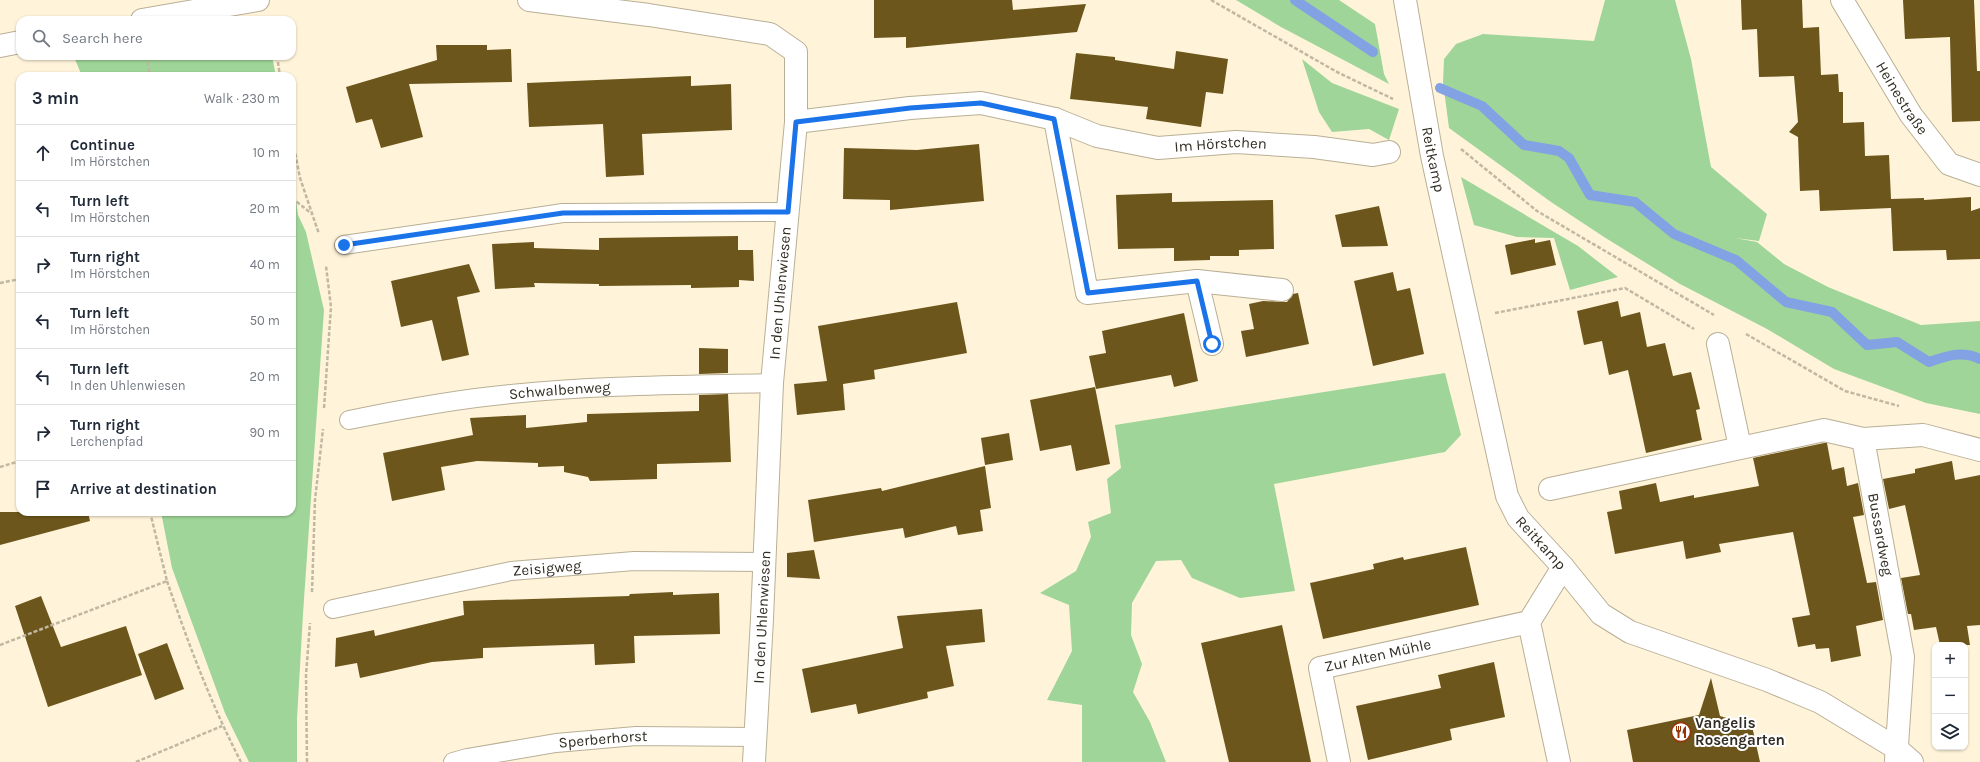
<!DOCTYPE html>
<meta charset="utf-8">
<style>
body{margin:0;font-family:Karla,sans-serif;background:#f6f6f7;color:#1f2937}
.controls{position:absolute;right:12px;bottom:12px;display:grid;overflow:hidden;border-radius:8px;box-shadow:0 1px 3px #0004}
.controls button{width:36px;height:36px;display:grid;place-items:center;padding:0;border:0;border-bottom:1px solid #e0e1e3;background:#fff;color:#1f2937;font:20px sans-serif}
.stop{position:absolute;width:12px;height:12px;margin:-9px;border:3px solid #1a73e8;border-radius:50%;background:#fff}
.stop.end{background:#1a73e8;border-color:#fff;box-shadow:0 1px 4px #0008}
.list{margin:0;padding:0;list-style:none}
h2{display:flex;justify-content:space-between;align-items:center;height:52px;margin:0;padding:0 16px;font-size:17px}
h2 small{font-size:13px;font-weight:400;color:#747a83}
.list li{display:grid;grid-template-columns:26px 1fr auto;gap:12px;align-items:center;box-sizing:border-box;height:56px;padding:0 16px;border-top:1px solid #e0e1e3}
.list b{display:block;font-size:15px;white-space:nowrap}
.list p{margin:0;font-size:13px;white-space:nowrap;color:#747a83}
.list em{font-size:13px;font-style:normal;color:#747a83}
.icon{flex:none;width:22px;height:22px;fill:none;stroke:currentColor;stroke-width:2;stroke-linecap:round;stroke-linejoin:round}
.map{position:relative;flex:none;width:1980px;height:762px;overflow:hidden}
.search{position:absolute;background:#fff;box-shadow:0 1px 3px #0004;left:16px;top:16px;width:280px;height:44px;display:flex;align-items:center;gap:10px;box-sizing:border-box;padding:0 14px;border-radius:12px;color:#747a83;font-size:15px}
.panel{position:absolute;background:#fff;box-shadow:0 1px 3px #0004;left:16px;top:72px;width:280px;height:444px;border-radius:12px}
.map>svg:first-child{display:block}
.green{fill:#9fd598}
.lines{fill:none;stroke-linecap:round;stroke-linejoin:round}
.stream{stroke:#83a2e3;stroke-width:10}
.building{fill:#6c561b}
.lane-casing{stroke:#b9af96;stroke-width:20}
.street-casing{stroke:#b9af96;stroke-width:24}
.path{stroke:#c0b8a2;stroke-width:2.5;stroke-dasharray:4 2;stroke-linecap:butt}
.lane{stroke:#fff;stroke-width:18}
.street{stroke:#fff;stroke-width:22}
.route{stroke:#1a73e8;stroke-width:5}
.labels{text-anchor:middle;stroke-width:4;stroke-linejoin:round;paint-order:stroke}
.street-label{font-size:15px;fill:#312d23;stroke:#fff}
.poi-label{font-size:15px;font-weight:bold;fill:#312d23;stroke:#fff;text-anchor:start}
</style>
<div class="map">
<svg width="1980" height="762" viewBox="0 0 1980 762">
<rect width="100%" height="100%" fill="#fff4da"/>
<path class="green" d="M 1236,0 L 1339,0 L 1375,24 L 1384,74 L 1389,84 L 1281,27 Z
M 1605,0 L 1675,0 L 1691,59 L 1711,167 L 1767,214 L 1759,241 L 1735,238 L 1757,242 L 1784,264 L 1828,287 L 1921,325 L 1980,321 L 1980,414 L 1926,403 L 1834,369 L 1767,329 L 1680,284 L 1604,237 L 1551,202 L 1449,128 L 1443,82 L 1444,59 L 1456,44 L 1483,34 L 1594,41 Z
M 79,56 L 272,56 L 276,76 L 82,76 L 74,57 Z
M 1302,59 L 1332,83 L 1399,109 L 1389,140 L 1369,129 L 1332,132 L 1319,112 Z
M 292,169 L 298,215 L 306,232 L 324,310 L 303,614 L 297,719 L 297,762 L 249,762 L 225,713 L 172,568 L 161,512 L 292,512 Z
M 1461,177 L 1578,246 L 1618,277 L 1570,290 L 1554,238 L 1517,237 L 1474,225 Z
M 1445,373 L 1461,435 L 1445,452 L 1274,484 L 1295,591 L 1240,598 L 1192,578 L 1181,560 L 1156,561 L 1132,603 L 1131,635 L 1142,664 L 1133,692 L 1150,722 L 1166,762 L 1082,762 L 1082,705 L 1047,700 L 1072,651 L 1069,605 L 1040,593 L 1076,571 L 1091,537 L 1088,522 L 1111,513 L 1107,479 L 1121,468 L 1115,425 Z"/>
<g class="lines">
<path class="stream" d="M 1295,0 L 1373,52
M 1440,88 L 1482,106 L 1524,145 L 1559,151 L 1569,158 L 1590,195 L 1635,202 L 1674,234 L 1736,260 L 1786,302 L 1832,312 L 1867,345 L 1897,342 L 1929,362 C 1946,356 1963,350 1980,359"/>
</g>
<path class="building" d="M 874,0 L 1012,0 L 1013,10 L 1086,4 L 1077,32 L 906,48 L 906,37 L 874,38 Z
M 1741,0 L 1802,0 L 1803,28 L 1819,27 L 1821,75 L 1838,74 L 1839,92 L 1843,92 L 1843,123 L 1864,122 L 1865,156 L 1889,155 L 1891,199 L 1924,198 L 1924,200 L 1971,197 L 1971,211 L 1980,208 L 1980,259 L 1947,260 L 1946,250 L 1893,251 L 1891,208 L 1820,211 L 1819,190 L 1800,191 L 1798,137 L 1789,132 L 1798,122 L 1794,76 L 1759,77 L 1757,29 L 1742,30 Z
M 1903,0 L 1974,0 L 1977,71 L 1980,71 L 1980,121 L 1952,122 L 1950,37 L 1905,39 Z
M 436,45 L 487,45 L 487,50 L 511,49 L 512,82 L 409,84 L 423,137 L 381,148 L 372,119 L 356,123 L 346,87 L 437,60 Z
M 1176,51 L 1228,59 L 1223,94 L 1206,92 L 1201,127 L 1146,119 L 1148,107 L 1070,99 L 1076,53 L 1115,57 L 1115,60 L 1174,69 Z
M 691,76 L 691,86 L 731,84 L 732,130 L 642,134 L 644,175 L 606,177 L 603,124 L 529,127 L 527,83 Z
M 979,144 L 984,201 L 890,210 L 890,200 L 843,199 L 844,148 L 917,150 Z
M 1172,193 L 1172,202 L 1273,200 L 1274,249 L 1239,250 L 1239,256 L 1210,256 L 1210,260 L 1174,261 L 1174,248 L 1118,249 L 1116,195 Z
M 1379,206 L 1388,246 L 1342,247 L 1335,215 Z
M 738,236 L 738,250 L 753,250 L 754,281 L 739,280 L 739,287 L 691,288 L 691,285 L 599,286 L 599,284 L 534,283 L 535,287 L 495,289 L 492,244 L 534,242 L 534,248 L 599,250 L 599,238 Z
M 1535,239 L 1535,243 L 1550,240 L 1556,265 L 1511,275 L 1505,245 Z
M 469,264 L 480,292 L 457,297 L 469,355 L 442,361 L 432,320 L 401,327 L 391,281 Z
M 1393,272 L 1397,291 L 1410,288 L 1424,354 L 1373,366 L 1354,281 Z
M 1298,293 L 1309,344 L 1246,357 L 1241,331 L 1254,329 L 1249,304 L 1263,301 L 1287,302 L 1293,294 Z
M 1618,301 L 1621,317 L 1640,312 L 1647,347 L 1665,343 L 1673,376 L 1691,372 L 1700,409 L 1696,410 L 1702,440 L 1646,453 L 1628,370 L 1609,375 L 1602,341 L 1584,345 L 1577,311 Z
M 957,302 L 967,353 L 874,370 L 875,379 L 843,384 L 845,410 L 797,415 L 794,384 L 827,381 L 818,326 Z
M 1184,313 L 1198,381 L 1174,387 L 1171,375 L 1096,389 L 1089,356 L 1106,353 L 1102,331 Z
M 699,348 L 728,349 L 728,373 L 699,374 Z
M 1095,387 L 1110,464 L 1076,471 L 1071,445 L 1040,451 L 1030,400 Z
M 728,394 L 731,462 L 657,464 L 657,479 L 590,481 L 588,477 L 564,472 L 564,466 L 538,467 L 538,463 L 477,461 L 441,467 L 445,490 L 392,501 L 383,453 L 473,435 L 470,418 L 526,415 L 526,428 L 587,422 L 587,414 L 699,411 L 699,395 Z
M 1009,433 L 1013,460 L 985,465 L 981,438 Z
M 1824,443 L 1827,443 L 1832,470 L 1844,467 L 1847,486 L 1858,483 L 1864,515 L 1853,517 L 1867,583 L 1876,582 L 1883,620 L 1856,626 L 1861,656 L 1831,662 L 1829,648 L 1816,649 L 1815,644 L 1798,647 L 1792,618 L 1810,615 L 1793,532 L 1719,544 L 1721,552 L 1686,559 L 1683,541 L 1615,554 L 1607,512 L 1622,509 L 1619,491 L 1656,483 L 1660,502 L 1694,495 L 1694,498 L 1759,486 L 1753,458 Z
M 1952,461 L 1955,480 L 1980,475 L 1980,625 L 1967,626 L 1970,645 L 1940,645 L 1936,627 L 1914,630 L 1911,614 L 1908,614 L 1901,578 L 1920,575 L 1905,505 L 1889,509 L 1883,479 L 1915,473 L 1915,469 Z
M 985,466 L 991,508 L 980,510 L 983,531 L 958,535 L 956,526 L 905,538 L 903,528 L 814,542 L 808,500 L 881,488 L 882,491 Z
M 0,512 L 88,512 L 90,521 L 0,545 Z
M 1466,547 L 1479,605 L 1323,639 L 1310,583 L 1374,569 L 1373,564 L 1403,557 L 1404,560 Z
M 814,550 L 820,579 L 787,577 L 787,553 Z
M 673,592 L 673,595 L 719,593 L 720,634 L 634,636 L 635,663 L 595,665 L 594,644 L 483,648 L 483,658 L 432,662 L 360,678 L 357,663 L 335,667 L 336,638 L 374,630 L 375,636 L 464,615 L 463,601 L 629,596 L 630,594 Z
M 41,596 L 61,647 L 126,626 L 142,675 L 48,707 L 15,606 Z
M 982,609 L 985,642 L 946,646 L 954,686 L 927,692 L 928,698 L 858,714 L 856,704 L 811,713 L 802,669 L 903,648 L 897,616 Z
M 1282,625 L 1311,762 L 1229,762 L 1201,643 Z
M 167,643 L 184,689 L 155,700 L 138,654 Z
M 1494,662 L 1505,717 L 1450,729 L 1452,740 L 1368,760 L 1356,706 L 1441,688 L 1438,675 Z
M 1711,678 L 1720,716 L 1752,726 L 1760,762 L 1633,762 L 1627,730 L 1699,715 Z"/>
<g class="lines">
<defs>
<g id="lane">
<path d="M 344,245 L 563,213 L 788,212"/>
<path id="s1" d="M 349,420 C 403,409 456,399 511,394 C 597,385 685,385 772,383"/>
<path id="s2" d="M 333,609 L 511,571 L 634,561 L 764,562"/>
<path id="s3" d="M 453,762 L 467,758 L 556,743 L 636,736 L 755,737"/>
</g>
<g id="street">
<path d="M 529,0 L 649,15 L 770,34 L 796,52 L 796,122 L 772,383 L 762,619 L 754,762"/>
<path id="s4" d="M 1405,0 L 1432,156 L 1507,496 L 1518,518 L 1563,567 L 1601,614 L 1630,632 L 1767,680 L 1820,702 L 1896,748 L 1912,762"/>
<path id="s5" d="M 1842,0 L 1911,115 L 1949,164 L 1980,175"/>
<path d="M 142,20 L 258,0"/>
<path d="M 0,46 L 20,42"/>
<path d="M 1055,119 L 1087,293 L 1197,281 L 1282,290"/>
<path id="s6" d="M 796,122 L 910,108 L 981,103 L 1055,119 L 1097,136 L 1158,148 L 1236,142 L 1314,147 L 1373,155 L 1389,152"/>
<path d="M 1197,281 L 1212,344"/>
<path d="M 1718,344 L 1740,447"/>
<path id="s7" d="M 1863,439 L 1903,657 L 1896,760"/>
<path d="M 1550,489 L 1824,430 L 1863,439 L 1923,435 L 1980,450"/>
<path id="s8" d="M 1339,762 L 1320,668 L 1529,622"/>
<path d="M 1559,762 L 1529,622 L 1563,567"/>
</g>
</defs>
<use href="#lane" class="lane-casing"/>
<use href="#street" class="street-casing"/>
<path class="path" d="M 1211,0 L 1337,72 L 1393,99
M 147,56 L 150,76
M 277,56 L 280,76
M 292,136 L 300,178 L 319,234
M 1461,149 L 1537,211 L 1714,315
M 292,198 L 312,214
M 0,283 L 20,279
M 1495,313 L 1625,288 L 1694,329
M 1746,334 L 1845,391 L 1899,406
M 324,408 L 331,307 L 326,266
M 0,467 L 20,461
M 167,581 C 188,643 211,704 241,762
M 312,592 L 315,500 L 323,429
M 0,645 L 167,581 L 150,512
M 136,762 L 222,726
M 307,762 L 306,675 L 310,623"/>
<use href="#lane" class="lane"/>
<use href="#street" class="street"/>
</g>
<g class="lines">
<path class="route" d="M 344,245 L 563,213 L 788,212 L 796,122 L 910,108 L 981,103 L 1054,119 L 1088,293 L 1197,281 L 1212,344"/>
</g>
<defs>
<symbol id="restaurant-ring" viewBox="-11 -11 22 22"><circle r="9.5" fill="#fff" stroke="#983306" stroke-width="1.5"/><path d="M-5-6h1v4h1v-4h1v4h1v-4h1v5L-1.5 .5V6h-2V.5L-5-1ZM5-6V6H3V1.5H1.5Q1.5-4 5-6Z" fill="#983306"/></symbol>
</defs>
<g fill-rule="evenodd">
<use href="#restaurant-ring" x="1670" y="721" width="22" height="22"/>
</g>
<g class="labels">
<g class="street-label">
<text dy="5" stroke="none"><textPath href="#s5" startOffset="115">Heinestraße</textPath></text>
<text dy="5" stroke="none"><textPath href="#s6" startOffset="432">Im Hörstchen</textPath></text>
<text dy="5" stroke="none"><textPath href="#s4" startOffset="162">Reitkamp</textPath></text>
<text transform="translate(780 293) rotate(-85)" y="5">In den Uhlenwiesen</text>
<text dy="5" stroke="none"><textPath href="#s1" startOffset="213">Schwalbenweg</textPath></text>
<text dy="5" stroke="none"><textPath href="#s7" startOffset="97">Bussardweg</textPath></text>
<text dy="5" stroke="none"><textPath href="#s4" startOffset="565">Reitkamp</textPath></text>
<text dy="5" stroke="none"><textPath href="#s2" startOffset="218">Zeisigweg</textPath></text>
<text transform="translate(762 617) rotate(-87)" y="5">In den Uhlenwiesen</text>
<text dy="5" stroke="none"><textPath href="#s8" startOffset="155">Zur Alten Mühle</textPath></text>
<text dy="5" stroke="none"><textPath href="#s3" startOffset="152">Sperberhorst</textPath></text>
</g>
<g class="poi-label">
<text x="1695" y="728">Vangelis<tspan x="1695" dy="17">Rosengarten</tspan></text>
</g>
</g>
</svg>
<div class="controls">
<button>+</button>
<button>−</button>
<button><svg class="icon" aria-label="layers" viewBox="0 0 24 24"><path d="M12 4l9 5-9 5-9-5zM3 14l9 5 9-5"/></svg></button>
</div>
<div class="stop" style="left:1212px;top:344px"></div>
<div class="stop end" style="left:344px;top:245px"></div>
<div class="search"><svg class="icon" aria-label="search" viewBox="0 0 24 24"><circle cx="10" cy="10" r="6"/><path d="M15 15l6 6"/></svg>Search here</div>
<section class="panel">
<h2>3 min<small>Walk · 230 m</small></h2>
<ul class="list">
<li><svg class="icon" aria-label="ahead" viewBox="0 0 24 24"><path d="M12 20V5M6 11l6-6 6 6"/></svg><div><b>Continue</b><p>Im Hörstchen</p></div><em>10 m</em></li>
<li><svg class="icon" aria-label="left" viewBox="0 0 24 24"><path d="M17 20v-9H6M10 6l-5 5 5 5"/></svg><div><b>Turn left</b><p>Im Hörstchen</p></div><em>20 m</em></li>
<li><svg class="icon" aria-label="right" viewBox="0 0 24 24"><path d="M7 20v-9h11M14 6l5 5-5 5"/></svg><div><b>Turn right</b><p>Im Hörstchen</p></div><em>40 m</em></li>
<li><svg class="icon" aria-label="left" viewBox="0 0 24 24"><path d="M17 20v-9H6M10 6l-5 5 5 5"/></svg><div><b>Turn left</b><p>Im Hörstchen</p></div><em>50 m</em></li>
<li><svg class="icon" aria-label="left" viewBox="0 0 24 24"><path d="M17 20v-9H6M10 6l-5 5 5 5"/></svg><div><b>Turn left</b><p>In den Uhlenwiesen</p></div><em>20 m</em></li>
<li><svg class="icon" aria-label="right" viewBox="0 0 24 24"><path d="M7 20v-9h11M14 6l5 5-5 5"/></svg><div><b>Turn right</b><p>Lerchenpfad</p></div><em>90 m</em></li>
<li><svg class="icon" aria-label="arrive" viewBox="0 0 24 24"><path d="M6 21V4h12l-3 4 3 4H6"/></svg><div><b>Arrive at destination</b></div></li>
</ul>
</section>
</div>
